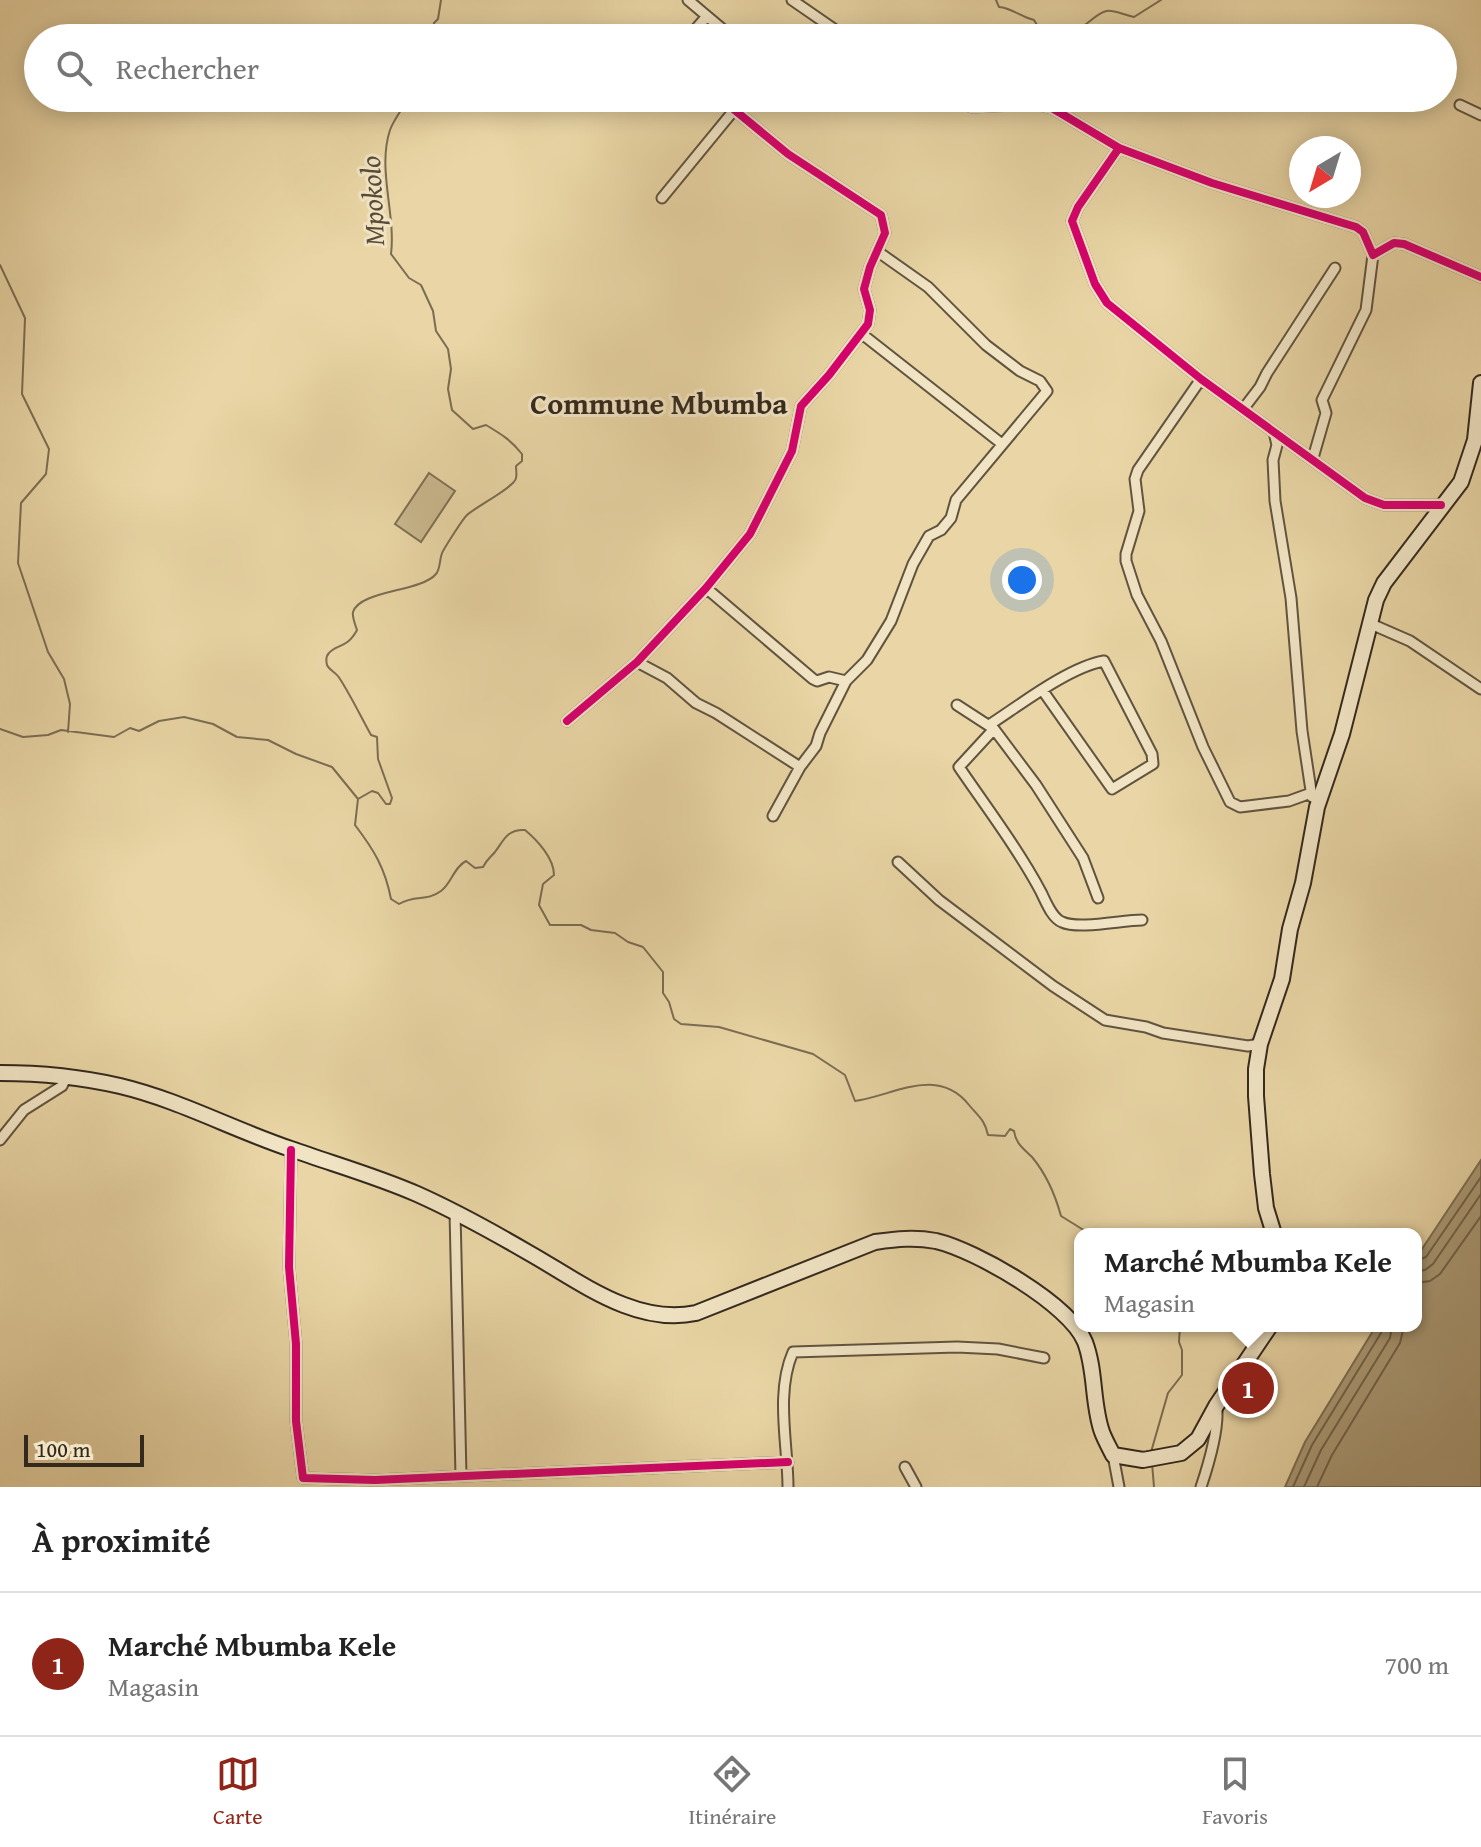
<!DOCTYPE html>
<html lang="fr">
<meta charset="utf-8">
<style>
body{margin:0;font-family:"Gentium Book Plus",serif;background:#f6f6f6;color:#222}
.compass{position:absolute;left:1289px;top:136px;width:72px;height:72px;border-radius:50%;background:#fff;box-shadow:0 4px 20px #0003;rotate:218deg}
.scale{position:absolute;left:24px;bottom:20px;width:120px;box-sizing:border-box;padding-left:8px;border:4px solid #34291d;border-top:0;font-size:22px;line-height:28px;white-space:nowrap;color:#34291d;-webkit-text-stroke:6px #f1e4c4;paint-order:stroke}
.you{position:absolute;left:1022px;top:580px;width:28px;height:28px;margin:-20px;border:6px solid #fff;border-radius:50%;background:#1a73e8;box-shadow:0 0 0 12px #1a73e833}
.badge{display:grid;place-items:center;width:52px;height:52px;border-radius:50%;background:#8f2418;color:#fff;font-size:26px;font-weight:700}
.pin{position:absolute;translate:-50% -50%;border:4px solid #fff;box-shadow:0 2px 8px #0006}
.popup{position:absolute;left:1074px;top:1228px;width:348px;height:104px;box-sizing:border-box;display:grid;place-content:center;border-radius:16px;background:#fff;filter:drop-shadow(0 2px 6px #0005);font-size:26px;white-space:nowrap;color:#767676}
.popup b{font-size:30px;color:#222}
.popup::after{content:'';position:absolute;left:50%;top:100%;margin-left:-16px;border:16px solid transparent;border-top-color:#fff}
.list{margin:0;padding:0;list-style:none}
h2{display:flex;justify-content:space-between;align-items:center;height:104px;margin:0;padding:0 32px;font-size:34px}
h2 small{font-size:26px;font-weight:400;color:#767676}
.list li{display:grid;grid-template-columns:52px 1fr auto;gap:24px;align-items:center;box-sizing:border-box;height:144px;padding:0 32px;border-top:2px solid #e0e0e0}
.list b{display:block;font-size:30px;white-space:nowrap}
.list p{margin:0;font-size:26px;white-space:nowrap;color:#767676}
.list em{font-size:26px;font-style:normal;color:#767676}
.icon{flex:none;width:44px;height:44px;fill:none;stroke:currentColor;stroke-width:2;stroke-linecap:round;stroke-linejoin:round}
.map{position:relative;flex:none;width:1481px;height:1487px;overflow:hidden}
.search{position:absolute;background:#fff;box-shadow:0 4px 20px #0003;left:24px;right:24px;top:24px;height:88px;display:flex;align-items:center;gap:20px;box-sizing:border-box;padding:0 28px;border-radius:44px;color:#767676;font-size:30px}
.sheet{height:248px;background:#fff}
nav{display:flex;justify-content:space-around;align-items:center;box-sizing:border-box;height:112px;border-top:2px solid #e0e0e0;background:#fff;font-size:22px;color:#767676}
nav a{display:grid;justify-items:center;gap:4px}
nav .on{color:#8f2418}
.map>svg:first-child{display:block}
.green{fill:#cab88e;stroke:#7f7056;stroke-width:2}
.water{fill:#ab9b77;stroke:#7b6d53;stroke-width:2}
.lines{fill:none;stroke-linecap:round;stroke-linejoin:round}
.shore{stroke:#70624a;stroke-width:2}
.stream{stroke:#7b6d53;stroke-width:2}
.minor-casing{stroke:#61543f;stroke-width:13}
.secondary-casing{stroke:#34291d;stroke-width:18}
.minor{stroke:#f1e4c4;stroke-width:9}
.secondary{stroke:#f1e4c4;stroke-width:14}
.cycleway-casing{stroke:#f1e4c4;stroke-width:13}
.cycleway{stroke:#d6006c;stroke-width:8}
.labels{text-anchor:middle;stroke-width:6;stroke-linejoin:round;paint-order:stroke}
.water-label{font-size:28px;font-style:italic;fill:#584b38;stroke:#f1e4c4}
.quarter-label{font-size:30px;font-weight:bold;fill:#34291d;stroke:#f1e4c4}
</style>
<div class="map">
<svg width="1481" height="1487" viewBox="0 0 1481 1487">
<rect width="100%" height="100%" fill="#e9d5a5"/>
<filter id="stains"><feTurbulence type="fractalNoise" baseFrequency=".0025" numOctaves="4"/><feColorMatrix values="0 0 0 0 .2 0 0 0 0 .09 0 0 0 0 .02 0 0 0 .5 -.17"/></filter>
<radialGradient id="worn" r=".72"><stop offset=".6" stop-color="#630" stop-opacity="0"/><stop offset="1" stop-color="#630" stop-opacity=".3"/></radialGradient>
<path class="green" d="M 429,473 L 455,491 L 421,542 L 395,524 Z"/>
<path class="water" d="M 1481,1160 L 1481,1487 L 1285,1487 L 1305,1442 L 1376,1326 L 1416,1326 L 1416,1258 Z"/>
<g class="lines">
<path class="shore" d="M 1416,1261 L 1426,1257 L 1481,1177
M 1416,1271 L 1425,1270 L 1433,1264 L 1481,1194
M 1416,1283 L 1430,1281 L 1440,1274 L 1481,1216
M 1293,1487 L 1312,1445 L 1381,1333 L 1382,1326
M 1304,1487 L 1321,1450 L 1390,1338 L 1392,1326
M 1317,1487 L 1332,1455 L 1400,1343 L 1404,1326"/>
<path class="stream" d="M 996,0 L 999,7 C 1012,8 1021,17 1034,20 L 1037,25 L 1059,30 L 1070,38 C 1076,29 1082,28 1090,21 C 1109,5 1110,11 1134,17 L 1161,0
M 432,38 L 434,23 L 438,19 L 441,0
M 1029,38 L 1037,26
M 972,99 L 983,98
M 0,265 L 25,318 L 22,394 L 49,449 L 46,474 L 21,503 L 18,563 L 48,652 L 64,679 L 70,704 L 68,732
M 0,729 L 23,737 L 48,735 L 61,730 L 114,737 L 130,728 L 139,731 L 159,721 L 184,717 L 213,724 L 237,737 L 268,740 L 296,754 L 332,767 L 358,799 L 355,825 C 374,850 385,868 391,899 L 399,904 C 416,894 426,902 441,891 C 452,883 453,868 466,861 L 475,868 L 483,867 C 487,859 490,858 495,852 C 504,840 507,829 525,830 C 537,840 554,858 554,875 L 543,884 L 539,905 L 550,925 L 581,925 L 591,930 L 615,933 L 628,942 L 643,947 L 663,972 L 663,993 L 669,1002 L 674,1019 L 681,1024 L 719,1027 L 813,1054 L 845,1075 L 855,1101 C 893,1096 937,1065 969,1105 C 978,1116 985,1120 988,1135 L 1005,1136 L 1010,1129 L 1014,1131 C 1016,1144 1023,1148 1032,1157 C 1047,1175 1055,1194 1061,1216 L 1090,1234
M 358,799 L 372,791 L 378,793 L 386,804 L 390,804 L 392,798 L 378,759 L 377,737 L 371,735 C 361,717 351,696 340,679 C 337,673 330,671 327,665 C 326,661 326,656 329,653 C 336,644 347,649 357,630 C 355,624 352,617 353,612 C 360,590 421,592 436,574 C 441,568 439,558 443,551 C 447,544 462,520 467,515 C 477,506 515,487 516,478 C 517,474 516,470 516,466 L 522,461 L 522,454 C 511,440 501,434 486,425 L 473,429 L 452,410 L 448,389 L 451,369 L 448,349 L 436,331 L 433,311 L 421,285 L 409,278 L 391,254 C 396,214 377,169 390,130 C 394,119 403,108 409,98
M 1151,1452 L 1168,1393 L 1182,1375 L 1182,1350 L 1179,1342 L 1180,1326
M 1152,1463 L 1154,1487"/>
<defs>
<path id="minor" d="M 688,0 L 733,38
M 792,0 L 847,38
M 688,38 L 707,16
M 948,98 L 972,107 L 1036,104 L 1052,108 L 1119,148 L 1212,183 L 1356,227 L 1363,232 L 1373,255 L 1394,243 L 1404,244 L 1481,277
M 1460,105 L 1481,115
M 1119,148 L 1078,207 L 1072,221 L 1095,284 L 1107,303 L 1201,379 L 1365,498 L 1384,505 L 1441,505
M 662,198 L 744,98
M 862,334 L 1002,444
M 1201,379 L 1138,470 L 1135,479 L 1139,511 L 1126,554 L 1126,561 L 1137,595 L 1161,641 L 1203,747 L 1230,802 L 1240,807 L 1289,801 L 1311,793
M 1244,408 L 1260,387 L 1267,373 L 1335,268
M 1274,432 L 1277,445 L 1273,460 L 1275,501 L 1291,598 L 1302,731 L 1312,797
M 1313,458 L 1326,413 L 1322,400 L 1366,310 L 1373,255
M 706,588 L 813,679 L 817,681 L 829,677 L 846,681
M 1371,624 L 1410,641 L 1481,689
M 637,662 L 667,678 L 696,703 L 716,713 L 800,767
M 957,705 L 994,729 L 1036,785 L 1083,858 L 1098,898
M 567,721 L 637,662 L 706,588 L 750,534 L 792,451 L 801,406 L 829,375 L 868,324 L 870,310 L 864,289 L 870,267 L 885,233 L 881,215 L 788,154 L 720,98
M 989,725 C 1020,705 1069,667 1104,661 L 1152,754 L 1153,764 L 1112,789 L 1043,691
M 994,729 L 959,767 C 987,808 1018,849 1041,892 C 1046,902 1052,918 1062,922 C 1079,930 1122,920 1142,920
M 773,816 L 800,767 L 816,746 L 820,733 L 846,681 L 867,660 L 891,621 L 913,564 L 929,536 L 941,530 L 951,518 L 956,500 L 1047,391 L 1040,381 L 1020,371 L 986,345 L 928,287 L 877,251
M 898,862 L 939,900 L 1053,986 L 1105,1020 L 1146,1027 L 1163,1033 L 1248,1046 L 1260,1044
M 0,1140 L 24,1110 L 62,1086 L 67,1076
M 291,1150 L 289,1267 L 296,1344 L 296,1421 L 303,1478 L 375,1480 L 788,1462
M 455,1212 L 461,1476
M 1113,1455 L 1119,1487
M 905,1467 L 916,1487
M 788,1487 C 788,1445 775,1393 793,1352 L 957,1347 L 998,1349 L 1044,1358
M 1201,1487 C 1208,1466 1218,1431 1217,1410"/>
<path id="secondary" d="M 0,1073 C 41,1073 81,1077 120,1086 C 179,1100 234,1130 291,1149 C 333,1164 376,1176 417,1194 C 455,1211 493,1232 529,1253 C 579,1281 635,1326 696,1313 L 875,1242 C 897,1239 914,1237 936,1241 C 975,1250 1070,1304 1085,1342 C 1096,1371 1092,1404 1102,1432 C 1105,1440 1109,1447 1113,1455 L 1143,1460 L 1181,1453 L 1198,1439 L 1216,1406 L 1270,1326
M 1274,1234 L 1266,1208 L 1262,1174 L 1256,1096 L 1256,1069 L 1260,1044 L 1282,979 L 1290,929 L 1303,883 L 1317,807 L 1342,734 L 1376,600 L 1384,583 L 1461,482 L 1475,440 L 1481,383"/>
</defs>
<use href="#minor" class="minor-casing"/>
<use href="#secondary" class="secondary-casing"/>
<use href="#minor" class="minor"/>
<use href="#secondary" class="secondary"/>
<defs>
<path id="cycleway" d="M 948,98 L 972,107 L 1036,104 L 1052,108 L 1119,148 L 1212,183 L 1356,227 L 1363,232 L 1373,255 L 1394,243 L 1404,244 L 1481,277
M 1119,148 L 1078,207 L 1072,221 L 1095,284 L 1107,303 L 1201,379 L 1365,498 L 1384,505 L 1441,505
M 567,721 L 637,662 L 706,588 L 750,534 L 792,451 L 801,406 L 829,375 L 868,324 L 870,310 L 864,289 L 870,267 L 885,233 L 881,215 L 788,154 L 720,98
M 291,1150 L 289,1267 L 296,1344 L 296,1421 L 303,1478 L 375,1480 L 788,1462"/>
</defs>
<use href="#cycleway" class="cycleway-casing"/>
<use href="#cycleway" class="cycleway"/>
</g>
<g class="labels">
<g class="water-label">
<text transform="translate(372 201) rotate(-93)" y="10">Mpokolo</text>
</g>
<g class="quarter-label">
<text x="659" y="414">Commune Mbumba</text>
</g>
</g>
<rect width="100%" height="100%" filter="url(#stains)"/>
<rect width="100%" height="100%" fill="url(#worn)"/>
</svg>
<svg class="compass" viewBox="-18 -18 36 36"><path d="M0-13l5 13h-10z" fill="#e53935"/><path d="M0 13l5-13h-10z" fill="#767676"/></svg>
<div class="scale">100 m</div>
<div class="you"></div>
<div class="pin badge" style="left:1248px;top:1388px">1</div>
<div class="popup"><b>Marché Mbumba Kele</b>Magasin</div>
<div class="search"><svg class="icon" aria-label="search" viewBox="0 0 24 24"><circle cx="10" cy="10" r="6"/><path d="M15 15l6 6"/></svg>Rechercher</div>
</div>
<section class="sheet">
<h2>À proximité<small></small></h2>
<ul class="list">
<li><span class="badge">1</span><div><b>Marché Mbumba Kele</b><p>Magasin</p></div><em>700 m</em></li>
</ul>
</section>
<nav>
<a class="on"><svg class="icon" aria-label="map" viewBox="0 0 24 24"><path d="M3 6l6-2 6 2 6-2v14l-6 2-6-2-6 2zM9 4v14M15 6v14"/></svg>Carte</a>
<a><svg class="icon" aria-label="directions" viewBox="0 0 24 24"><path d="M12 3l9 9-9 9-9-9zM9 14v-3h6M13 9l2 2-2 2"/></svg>Itinéraire</a>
<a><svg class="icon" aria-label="saved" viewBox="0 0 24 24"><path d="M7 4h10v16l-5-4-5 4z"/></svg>Favoris</a>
</nav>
